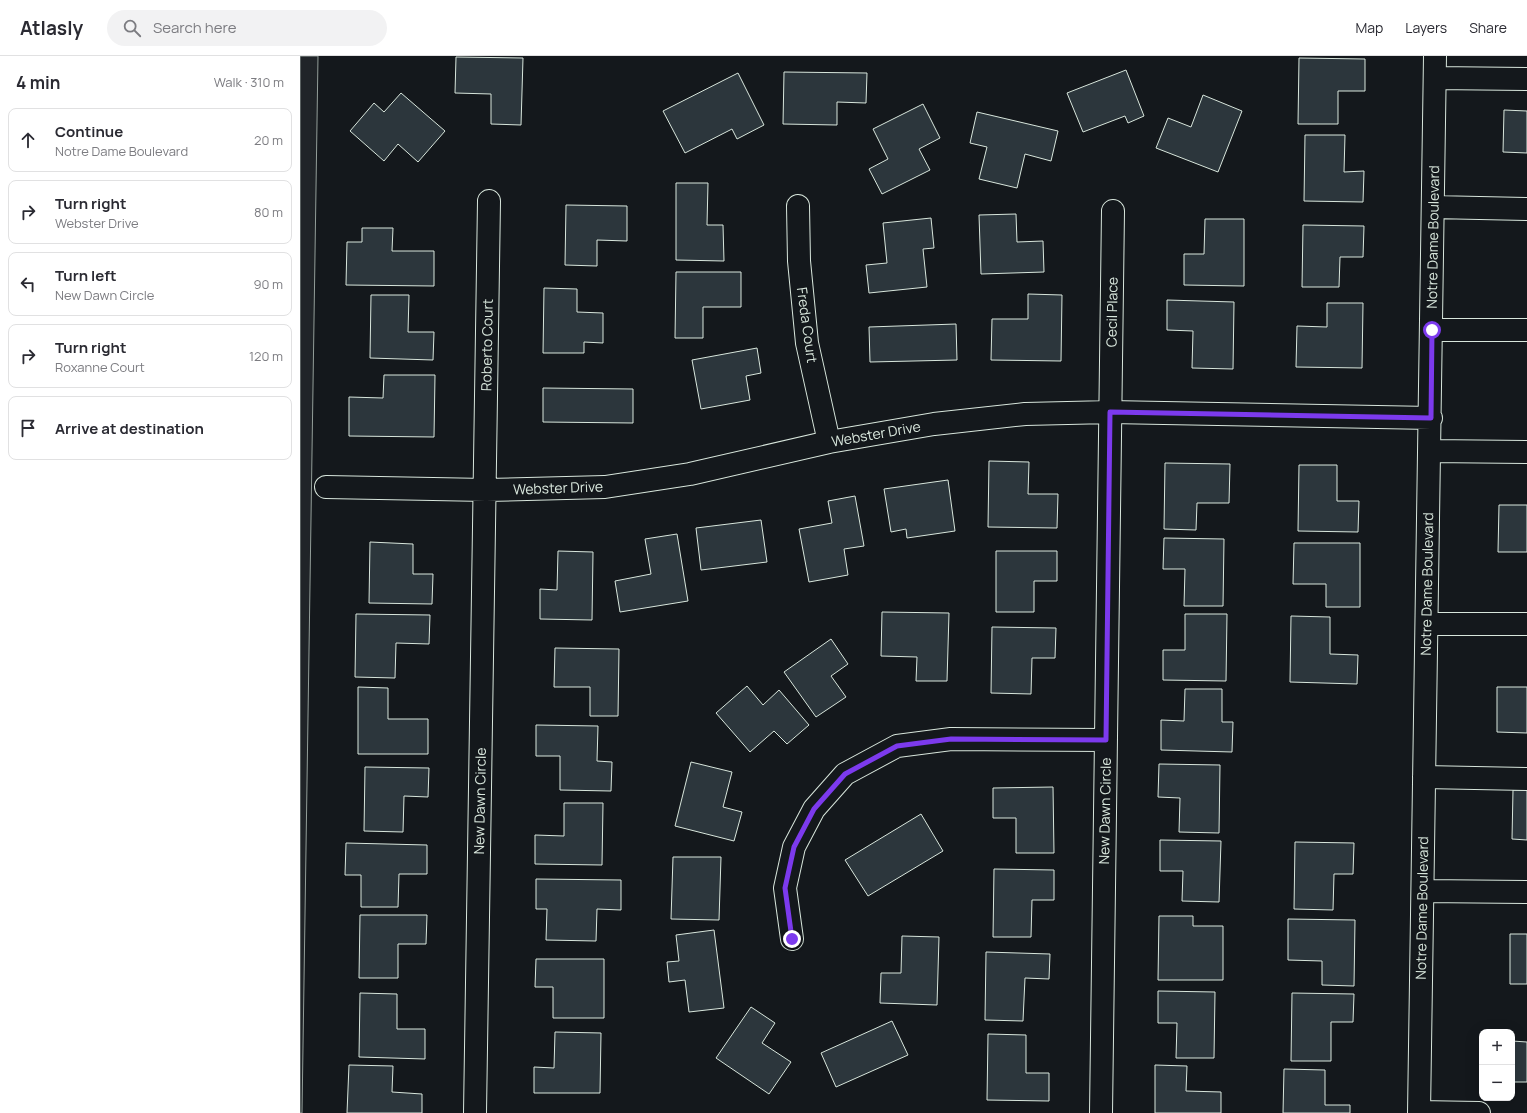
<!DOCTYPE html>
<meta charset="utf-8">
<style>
body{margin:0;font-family:Manrope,sans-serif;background:#f2f2f3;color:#2b2b33}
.controls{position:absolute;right:12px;bottom:12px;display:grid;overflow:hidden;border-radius:8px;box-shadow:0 4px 16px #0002}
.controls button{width:36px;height:36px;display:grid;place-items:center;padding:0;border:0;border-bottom:1px solid #e1e1e2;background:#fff;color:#2b2b33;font:20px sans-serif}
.stop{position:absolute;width:12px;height:12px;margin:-9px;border:3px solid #7c3aed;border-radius:50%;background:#fff}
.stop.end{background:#7c3aed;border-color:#fff;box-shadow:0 1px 4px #0008}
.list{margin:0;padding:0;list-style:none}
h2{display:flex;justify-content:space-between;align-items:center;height:52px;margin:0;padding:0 16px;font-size:17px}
h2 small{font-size:13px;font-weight:400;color:#7c7c81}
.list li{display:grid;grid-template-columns:26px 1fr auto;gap:12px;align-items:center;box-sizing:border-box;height:64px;margin:0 8px 8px;padding:0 8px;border:1px solid #e1e1e2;border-radius:8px}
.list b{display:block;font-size:15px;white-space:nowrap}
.list p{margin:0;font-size:13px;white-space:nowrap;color:#7c7c81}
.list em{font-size:13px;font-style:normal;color:#7c7c81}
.icon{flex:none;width:22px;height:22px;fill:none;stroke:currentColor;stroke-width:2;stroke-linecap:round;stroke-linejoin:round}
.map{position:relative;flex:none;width:1227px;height:1057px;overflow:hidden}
header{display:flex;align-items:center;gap:24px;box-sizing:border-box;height:56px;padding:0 20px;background:#fff;border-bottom:1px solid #e1e1e2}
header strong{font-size:19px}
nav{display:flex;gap:22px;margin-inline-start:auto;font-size:14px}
.search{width:280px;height:36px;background:#f2f2f3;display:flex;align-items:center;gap:10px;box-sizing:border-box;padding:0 14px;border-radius:22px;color:#7c7c81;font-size:15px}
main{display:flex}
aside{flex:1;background:#fff}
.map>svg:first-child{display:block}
.green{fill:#202428;stroke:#939e99}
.building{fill:#2c363c;stroke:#d8e6dc}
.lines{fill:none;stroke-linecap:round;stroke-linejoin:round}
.minor-casing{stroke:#d8e6dc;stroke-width:24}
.minor{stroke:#14181c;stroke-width:22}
.route{stroke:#7c3aed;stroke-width:5}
.labels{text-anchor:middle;stroke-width:3;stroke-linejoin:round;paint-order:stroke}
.street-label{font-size:14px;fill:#d8e6dc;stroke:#14181c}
</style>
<header>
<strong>Atlasly</strong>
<div class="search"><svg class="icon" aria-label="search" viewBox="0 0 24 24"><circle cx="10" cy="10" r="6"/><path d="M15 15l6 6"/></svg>Search here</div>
<nav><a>Map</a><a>Layers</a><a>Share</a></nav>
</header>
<main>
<aside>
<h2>4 min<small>Walk · 310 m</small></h2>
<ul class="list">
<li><svg class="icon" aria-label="ahead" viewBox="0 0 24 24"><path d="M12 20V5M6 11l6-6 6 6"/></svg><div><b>Continue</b><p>Notre Dame Boulevard</p></div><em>20 m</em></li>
<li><svg class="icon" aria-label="right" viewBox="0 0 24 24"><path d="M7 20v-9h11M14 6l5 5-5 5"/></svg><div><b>Turn right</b><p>Webster Drive</p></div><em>80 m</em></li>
<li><svg class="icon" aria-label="left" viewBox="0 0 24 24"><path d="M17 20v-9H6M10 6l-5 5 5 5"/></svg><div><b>Turn left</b><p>New Dawn Circle</p></div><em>90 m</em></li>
<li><svg class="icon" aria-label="right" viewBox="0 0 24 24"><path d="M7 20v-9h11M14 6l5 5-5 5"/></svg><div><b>Turn right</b><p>Roxanne Court</p></div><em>120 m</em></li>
<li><svg class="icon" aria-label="arrive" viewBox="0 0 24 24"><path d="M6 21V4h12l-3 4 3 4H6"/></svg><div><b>Arrive at destination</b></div></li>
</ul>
</aside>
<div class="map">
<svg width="1227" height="1057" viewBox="0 0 1227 1057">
<rect width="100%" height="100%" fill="#14181c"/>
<path class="green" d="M 0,0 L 18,0 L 2,1057 L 0,1057 Z"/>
<path class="building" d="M 156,1 L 223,2 L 221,69 L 191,68 L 191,38 L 155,37 Z
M 999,2 L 1065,3 L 1065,35 L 1038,35 L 1038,68 L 998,68 Z
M 826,14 L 844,60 L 828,67 L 825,60 L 783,76 L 767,37 Z
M 484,16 L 567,17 L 566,47 L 537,46 L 537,69 L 483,68 Z
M 438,17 L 464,69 L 437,83 L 432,73 L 385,97 L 363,55 Z
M 101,37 L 145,75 L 118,106 L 98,88 L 84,105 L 50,75 L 74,47 L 84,56 Z
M 903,39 L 942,55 L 918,116 L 856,92 L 868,62 L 891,71 Z
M 623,48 L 640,82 L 619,93 L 630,114 L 582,138 L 569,113 L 588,103 L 573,73 Z
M 1204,54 L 1227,55 L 1227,97 L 1203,96 Z
M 677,56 L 758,75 L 751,105 L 725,98 L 717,132 L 679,123 L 687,91 L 670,87 Z
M 1005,79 L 1045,79 L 1044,116 L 1064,115 L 1063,146 L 1004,145 Z
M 376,127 L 408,127 L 407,169 L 423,169 L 424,205 L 376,204 Z
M 266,149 L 327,150 L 327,185 L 297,184 L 297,210 L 265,209 Z
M 716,158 L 717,186 L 743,185 L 744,216 L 681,218 L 679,159 Z
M 631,162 L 634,192 L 623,193 L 627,231 L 569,237 L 566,209 L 587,207 L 583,167 Z
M 905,163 L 944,163 L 944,230 L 884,229 L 884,198 L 904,198 Z
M 1003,169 L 1064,170 L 1063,201 L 1040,201 L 1039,231 L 1002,231 Z
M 62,172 L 93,172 L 92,195 L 134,195 L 134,230 L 46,229 L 47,186 L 62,186 Z
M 376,216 L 441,216 L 441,251 L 403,251 L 403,282 L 375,282 Z
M 244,232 L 277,233 L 277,256 L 303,257 L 303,287 L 284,286 L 284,297 L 243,297 Z
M 728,238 L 762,239 L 761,305 L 691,304 L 692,263 L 728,263 Z
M 71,239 L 109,239 L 108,276 L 134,276 L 133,304 L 70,302 Z
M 867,244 L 934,246 L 933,313 L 892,312 L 893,275 L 867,274 Z
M 1027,247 L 1063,247 L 1062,312 L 996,311 L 997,270 L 1027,271 Z
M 656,268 L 657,304 L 570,306 L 569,271 Z
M 457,292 L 461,317 L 446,320 L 450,344 L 401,353 L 392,304 Z
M 84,319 L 135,319 L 134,381 L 49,380 L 49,341 L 83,342 Z
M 243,332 L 333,333 L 333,367 L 243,366 Z
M 689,405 L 729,406 L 728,438 L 758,438 L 757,472 L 688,471 Z
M 865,407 L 930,408 L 929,447 L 897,447 L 896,474 L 864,473 Z
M 999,409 L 1037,409 L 1037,445 L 1059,445 L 1058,476 L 998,475 Z
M 648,424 L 655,475 L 607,482 L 606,473 L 591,476 L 584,433 Z
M 555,440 L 564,490 L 544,493 L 548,519 L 509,526 L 499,473 L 532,467 L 528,445 Z
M 1199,449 L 1227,449 L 1227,496 L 1198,496 Z
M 461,464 L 467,506 L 401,514 L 396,472 Z
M 377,478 L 388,545 L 320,556 L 315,525 L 351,518 L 345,483 Z
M 864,482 L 924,483 L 923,550 L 884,550 L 885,513 L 863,513 Z
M 70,486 L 113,488 L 113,518 L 133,518 L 132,548 L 69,547 Z
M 994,487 L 1060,487 L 1060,551 L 1026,551 L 1026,528 L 993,528 Z
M 258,495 L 293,496 L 292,564 L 240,563 L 240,533 L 257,534 Z
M 696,495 L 757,495 L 757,525 L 734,525 L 734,556 L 696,556 Z
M 582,556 L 649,557 L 647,625 L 616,625 L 617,601 L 581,600 Z
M 56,558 L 130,559 L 129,588 L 96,587 L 95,622 L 55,621 Z
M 885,558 L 927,558 L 926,625 L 863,624 L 863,594 L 885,594 Z
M 991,560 L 1030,561 L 1030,598 L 1058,599 L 1057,628 L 990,626 Z
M 692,571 L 756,572 L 755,602 L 732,602 L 731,638 L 691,637 Z
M 531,583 L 548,608 L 531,620 L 546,641 L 516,661 L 484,616 Z
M 255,592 L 319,593 L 318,660 L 290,660 L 290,631 L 254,631 Z
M 447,630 L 463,649 L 479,634 L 509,669 L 487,688 L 474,675 L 450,696 L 416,657 Z
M 58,631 L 88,632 L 88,663 L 128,663 L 128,698 L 58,698 Z
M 1197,631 L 1227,631 L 1227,677 L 1197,676 Z
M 885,633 L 922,633 L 922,666 L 933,666 L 932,696 L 861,694 L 861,664 L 884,665 Z
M 236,669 L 298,670 L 297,705 L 312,706 L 311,735 L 260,734 L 260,700 L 236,700 Z
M 391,706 L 432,716 L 423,751 L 442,756 L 434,785 L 375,770 Z
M 859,708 L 920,709 L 919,777 L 879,776 L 880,742 L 858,741 Z
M 65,711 L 129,712 L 128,741 L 104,740 L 103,776 L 64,775 Z
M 753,731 L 754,797 L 716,797 L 716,762 L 693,762 L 693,732 Z
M 1213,734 L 1227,734 L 1227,784 L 1212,783 Z
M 264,747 L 303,747 L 302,809 L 235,808 L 235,779 L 264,780 Z
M 621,758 L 643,795 L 568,840 L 545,804 Z
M 860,784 L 921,785 L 919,846 L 882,845 L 883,815 L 860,815 Z
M 995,786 L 1054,787 L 1053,818 L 1034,818 L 1033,854 L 994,853 Z
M 46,787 L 127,789 L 127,818 L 99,818 L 98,851 L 61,851 L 61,819 L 45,819 Z
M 373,801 L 421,801 L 419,864 L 371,863 Z
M 694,813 L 754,814 L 754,844 L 732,844 L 731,881 L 693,881 Z
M 236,823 L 321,824 L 321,854 L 297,853 L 296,885 L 246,884 L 247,853 L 236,853 Z
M 60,859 L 127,859 L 126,888 L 98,888 L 98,922 L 59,922 Z
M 859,860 L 893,860 L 893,870 L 923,870 L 923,924 L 858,924 Z
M 988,863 L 1055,864 L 1054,930 L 1022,929 L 1022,905 L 988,904 Z
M 414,874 L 424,952 L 389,956 L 385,924 L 369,926 L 367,906 L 379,905 L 376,879 Z
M 1210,878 L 1227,878 L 1227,928 L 1210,928 Z
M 602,880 L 639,881 L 637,949 L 580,947 L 581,917 L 601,917 Z
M 686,896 L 750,898 L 749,923 L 725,922 L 723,965 L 685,964 Z
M 236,903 L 304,903 L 304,962 L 253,962 L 253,931 L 235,931 Z
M 858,935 L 915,936 L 914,1002 L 876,1002 L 877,967 L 858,967 Z
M 60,937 L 97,938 L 97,973 L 125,973 L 125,1003 L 59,1001 Z
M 992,937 L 1054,938 L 1053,966 L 1031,966 L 1031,1005 L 991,1005 Z
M 451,951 L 475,967 L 462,987 L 491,1006 L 469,1038 L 416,1002 Z
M 592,965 L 608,999 L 536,1031 L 521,997 Z
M 255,976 L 301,977 L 300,1037 L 234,1037 L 234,1011 L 254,1012 Z
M 688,978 L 726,979 L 726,1017 L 749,1017 L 749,1045 L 687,1044 Z
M 1212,985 L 1227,986 L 1227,1026 L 1212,1026 Z
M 49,1009 L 93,1010 L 92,1036 L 122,1038 L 122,1057 L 47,1057 Z
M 855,1009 L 887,1010 L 886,1035 L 921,1036 L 921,1057 L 855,1057 Z
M 984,1013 L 1025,1014 L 1025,1049 L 1050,1049 L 1050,1057 L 983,1057 Z"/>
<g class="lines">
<defs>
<path id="minor" d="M 1135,22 L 1227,23
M 498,150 L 499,205 L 507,287 L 529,386
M 1133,151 L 1227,153
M 1131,274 L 1227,274
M 1130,395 L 1227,396
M 26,431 L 186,434 L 305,431 L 390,418 L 529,386 L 634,368 L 725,358 L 810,356 L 1131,362
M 1127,568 L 1227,568
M 1124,721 L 1227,723
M 1123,835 L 1227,836
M 492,883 L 485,832 L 494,791 L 514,753 L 545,718 L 597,690 L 651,683 L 806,684
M 1119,1056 L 1179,1057
M 175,1057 L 189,145
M 801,1057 L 813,155
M 1119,1057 L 1135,0"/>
</defs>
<use href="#minor" class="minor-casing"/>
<use href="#minor" class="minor"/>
</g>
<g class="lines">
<path class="route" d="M 492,883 L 485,832 L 494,791 L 514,753 L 545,718 L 597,690 L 651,683 L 806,684 L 810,356 L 1131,362 L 1132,274"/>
</g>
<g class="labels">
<g class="street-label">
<text transform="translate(1133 181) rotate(-89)" y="5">Notre Dame Boulevard</text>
<text transform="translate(812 256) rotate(-89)" y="5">Cecil Place</text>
<text transform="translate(507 269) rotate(82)" y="5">Freda Court</text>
<text transform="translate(187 289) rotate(-89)" y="5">Roberto Court</text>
<text transform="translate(576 378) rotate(-10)" y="5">Webster Drive</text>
<text transform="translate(258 432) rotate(-2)" y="5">Webster Drive</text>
<text transform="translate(1127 528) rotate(-89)" y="5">Notre Dame Boulevard</text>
<text transform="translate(180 745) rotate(-89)" y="5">New Dawn Circle</text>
<text transform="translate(805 755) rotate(-89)" y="5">New Dawn Circle</text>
<text transform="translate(1122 852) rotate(-89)" y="5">Notre Dame Boulevard</text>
</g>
</g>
</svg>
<div class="controls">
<button>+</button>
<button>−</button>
</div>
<div class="stop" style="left:1132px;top:274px"></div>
<div class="stop end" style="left:492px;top:883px"></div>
</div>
</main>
